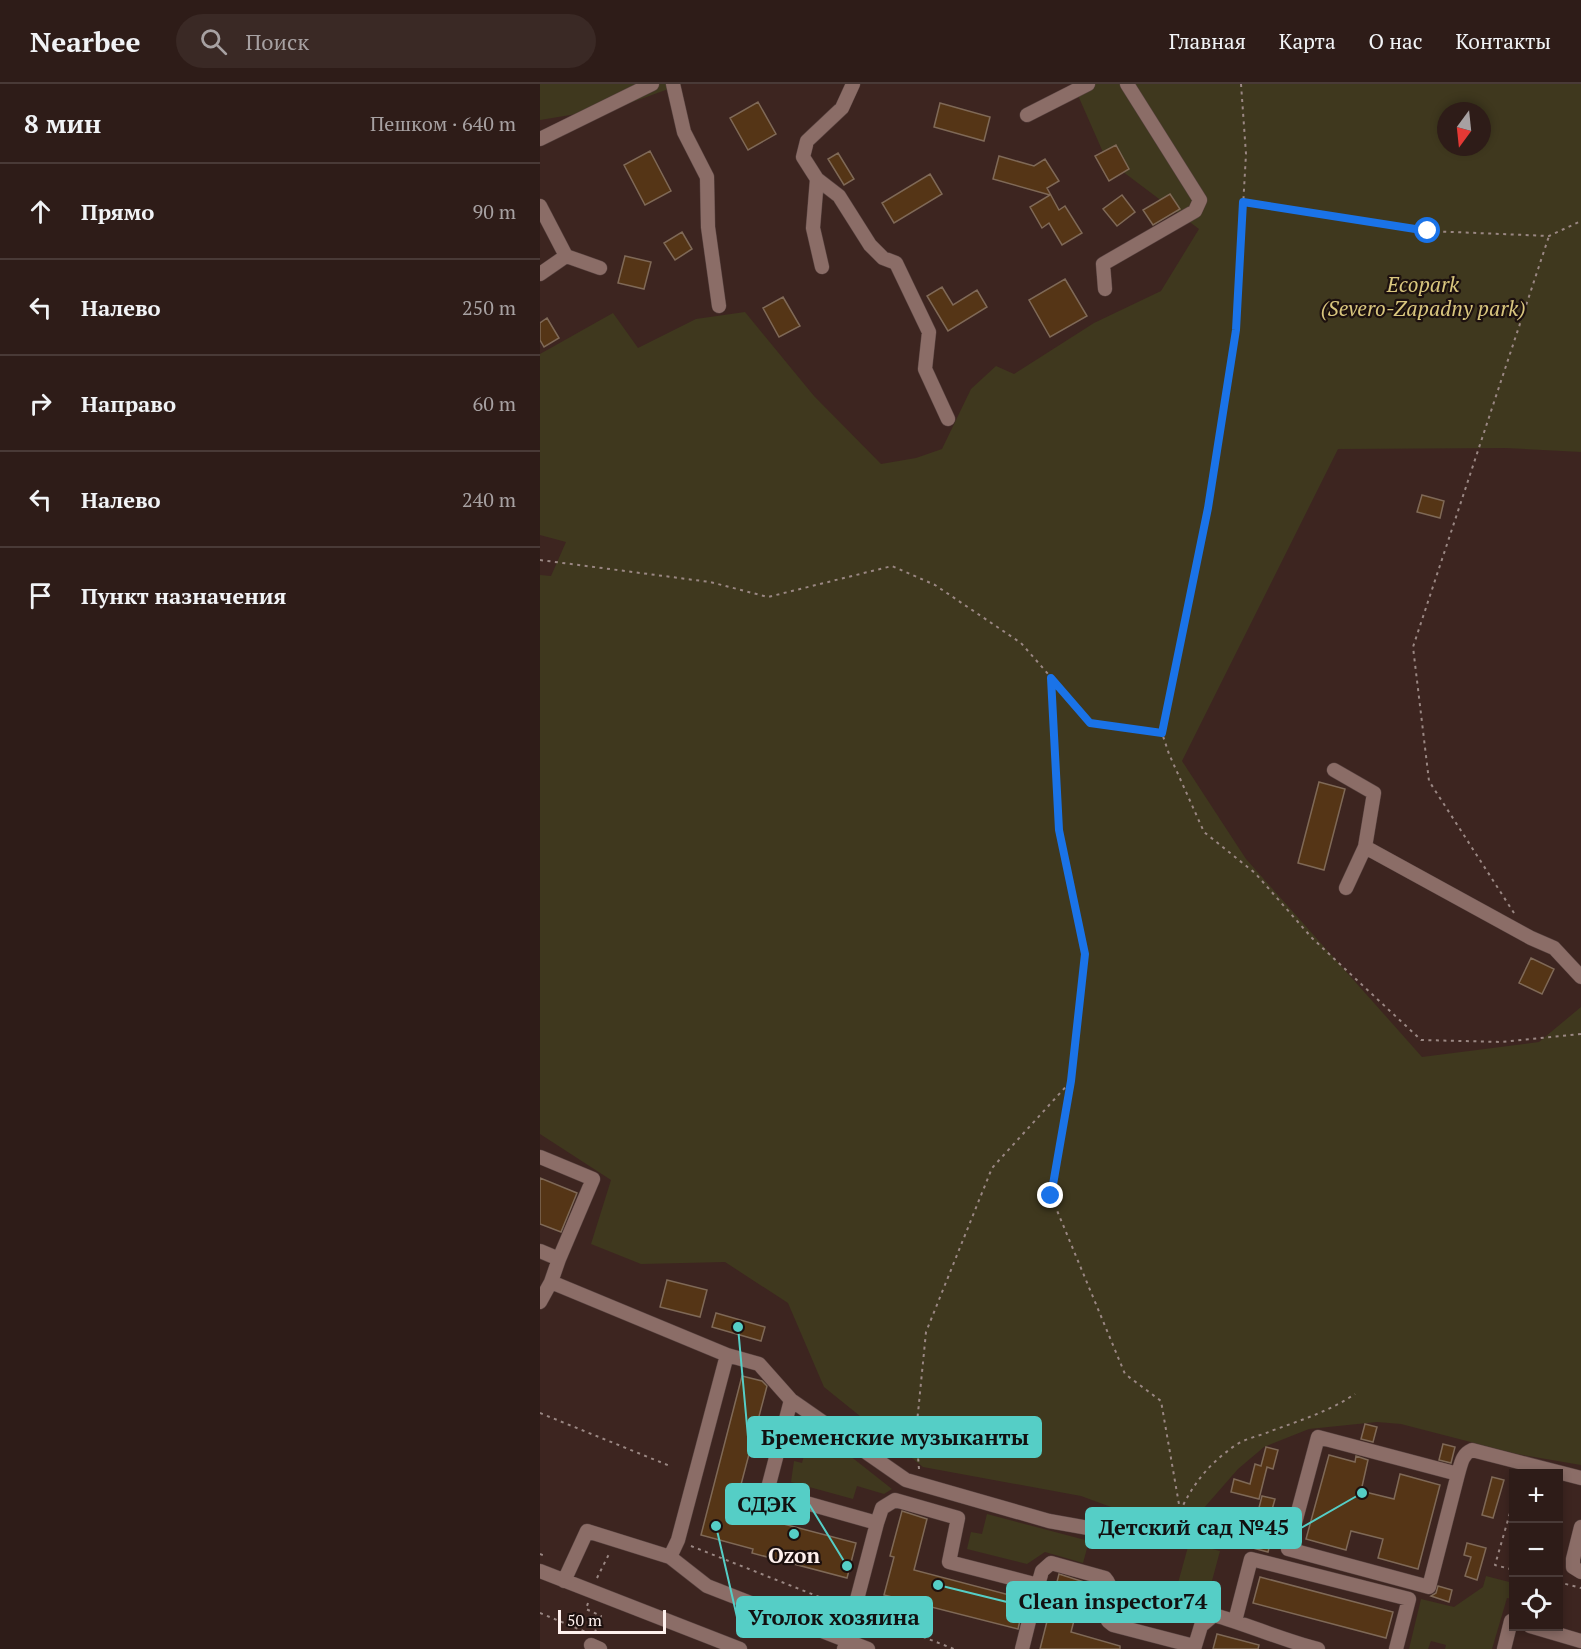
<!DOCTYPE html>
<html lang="ru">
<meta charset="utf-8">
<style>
body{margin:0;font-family:"PT Serif",serif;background:#3a2925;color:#f1f3f6}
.controls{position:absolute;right:18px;bottom:18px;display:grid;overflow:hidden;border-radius:0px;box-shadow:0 3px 9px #0003}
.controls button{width:54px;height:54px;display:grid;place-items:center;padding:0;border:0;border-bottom:2px solid #493a37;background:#2e1c18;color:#f1f3f6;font:30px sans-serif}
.compass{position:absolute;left:897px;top:18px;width:54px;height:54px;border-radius:50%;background:#2e1c18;box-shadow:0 3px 9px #0003;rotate:195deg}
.scale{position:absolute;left:18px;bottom:15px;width:108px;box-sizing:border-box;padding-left:6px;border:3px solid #fef0ed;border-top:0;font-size:16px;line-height:21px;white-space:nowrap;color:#fef0ed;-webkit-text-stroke:4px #1d110f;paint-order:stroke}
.stop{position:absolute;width:18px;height:18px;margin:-14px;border:4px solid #1a73e8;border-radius:50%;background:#fff}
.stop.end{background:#1a73e8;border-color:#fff;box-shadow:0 2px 6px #0008}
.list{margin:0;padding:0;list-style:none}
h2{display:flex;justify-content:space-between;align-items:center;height:78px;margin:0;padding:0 24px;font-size:26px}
h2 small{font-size:20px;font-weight:400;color:#a7a1a2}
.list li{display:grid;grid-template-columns:39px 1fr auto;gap:18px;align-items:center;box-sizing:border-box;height:96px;padding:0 24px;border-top:2px solid #493a37}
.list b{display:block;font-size:22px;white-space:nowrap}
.list em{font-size:20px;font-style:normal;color:#a7a1a2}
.icon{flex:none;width:33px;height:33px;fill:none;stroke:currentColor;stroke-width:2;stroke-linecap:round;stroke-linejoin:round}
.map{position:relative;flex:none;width:1041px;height:1565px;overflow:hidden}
header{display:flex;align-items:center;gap:36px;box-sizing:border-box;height:84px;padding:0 30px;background:#2e1c18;border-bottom:2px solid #493a37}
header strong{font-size:28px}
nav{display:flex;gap:33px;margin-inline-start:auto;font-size:21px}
.search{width:420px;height:54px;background:#3a2925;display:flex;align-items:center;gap:15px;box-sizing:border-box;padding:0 21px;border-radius:33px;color:#a7a1a2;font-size:22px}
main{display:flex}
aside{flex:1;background:#2e1c18}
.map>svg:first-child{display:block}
.green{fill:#3f381e;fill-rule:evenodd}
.building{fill:#553516;stroke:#7f6957;stroke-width:1.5}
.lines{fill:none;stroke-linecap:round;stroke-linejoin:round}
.minor-casing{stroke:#584340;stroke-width:15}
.path{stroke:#9a8783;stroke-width:2;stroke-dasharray:3 4.5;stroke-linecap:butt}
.minor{stroke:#8b6d67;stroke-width:14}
.route{stroke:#1a73e8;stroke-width:8}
.poi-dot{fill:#55cec6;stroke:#1d110f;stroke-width:2}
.labels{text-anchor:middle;stroke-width:4.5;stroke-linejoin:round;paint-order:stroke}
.park-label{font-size:21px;font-style:italic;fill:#d9c67e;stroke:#1d110f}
.poi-label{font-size:21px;font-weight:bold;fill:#fef0ed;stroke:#1d110f}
.leader{fill:none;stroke:#55cec6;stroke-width:2}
.callout-dot{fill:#55cec6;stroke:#1d110f;stroke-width:2}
.callout{fill:#55cec6;stroke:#55cec6;stroke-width:2}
.callout-label{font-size:22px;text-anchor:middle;font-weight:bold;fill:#111}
</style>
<header>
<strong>Nearbee</strong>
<div class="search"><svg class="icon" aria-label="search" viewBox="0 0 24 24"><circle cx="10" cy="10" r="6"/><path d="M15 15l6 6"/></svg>Поиск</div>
<nav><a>Главная</a><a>Карта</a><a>О нас</a><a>Контакты</a></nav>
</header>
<main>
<aside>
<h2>8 мин<small>Пешком · 640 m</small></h2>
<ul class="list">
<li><svg class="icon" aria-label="ahead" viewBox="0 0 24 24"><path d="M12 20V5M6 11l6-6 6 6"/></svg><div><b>Прямо</b></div><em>90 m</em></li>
<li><svg class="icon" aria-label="left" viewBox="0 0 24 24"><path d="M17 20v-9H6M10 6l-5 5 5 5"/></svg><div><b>Налево</b></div><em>250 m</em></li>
<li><svg class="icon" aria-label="right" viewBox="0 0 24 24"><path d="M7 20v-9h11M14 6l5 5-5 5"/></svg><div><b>Направо</b></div><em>60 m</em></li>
<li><svg class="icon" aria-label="left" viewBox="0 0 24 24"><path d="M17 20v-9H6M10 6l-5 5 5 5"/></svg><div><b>Налево</b></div><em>240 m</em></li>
<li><svg class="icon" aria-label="arrive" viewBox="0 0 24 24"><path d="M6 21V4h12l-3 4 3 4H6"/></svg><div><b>Пункт назначения</b></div></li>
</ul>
</aside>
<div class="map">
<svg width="1041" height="1565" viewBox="0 0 1041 1565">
<rect width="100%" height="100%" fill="#3d2520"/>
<path class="green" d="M 0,0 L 142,0 L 79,23 L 0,36 Z
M 533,0 L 1041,0 L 1041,368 L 966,364 L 798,365 L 642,677 L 706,775 L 882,973 L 999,958 L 1041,923 L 1041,1381 L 977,1370 L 861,1340 L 837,1338 L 769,1345 L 724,1363 L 698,1385 L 642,1449 L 541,1412 L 383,1383 L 284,1303 L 248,1219 L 185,1178 L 101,1180 L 51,1160 L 71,1096 L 0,1050 L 0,491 L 11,492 L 26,458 L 0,451 L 0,270 L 73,229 L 98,264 L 156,235 L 205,228 L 274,312 L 341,380 L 376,374 L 402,365 L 431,305 L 456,282 L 474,290 L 554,239 L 621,207 L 659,145 L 566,75 ZM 906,27 L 942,27 L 942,63 L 906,63 Z
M 262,1334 L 352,1405 L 344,1410 L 317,1402 L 313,1415 L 251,1398 L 254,1377 L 262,1379 L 268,1356 L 257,1352 Z
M 447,1430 L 549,1457 L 543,1479 L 505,1468 L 487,1480 L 427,1465 L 431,1448 L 442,1450 Z
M 649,1459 L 680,1467 L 666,1519 L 635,1510 Z
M 946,1492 L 973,1499 L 973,1515 L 967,1514 L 952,1565 L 905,1565 L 906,1561 L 891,1557 L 888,1565 L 869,1565 L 881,1515 L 914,1523 L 943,1503 Z"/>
<path class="building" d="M 218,18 L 236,50 L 208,66 L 190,34 Z
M 400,19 L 450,33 L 444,57 L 394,43 Z
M 576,61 L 589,85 L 569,97 L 555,72 Z
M 110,67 L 131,107 L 105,121 L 84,81 Z
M 298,69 L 314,95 L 304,101 L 288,75 Z
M 459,72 L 494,82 L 505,75 L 519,97 L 507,104 L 519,126 L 525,122 L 542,149 L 522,161 L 509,139 L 502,144 L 490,123 L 510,111 L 453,95 Z
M 390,90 L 402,110 L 354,139 L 342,119 Z
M 630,110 L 640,125 L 613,141 L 603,126 Z
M 582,111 L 595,128 L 577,142 L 563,125 Z
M 142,148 L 152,165 L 135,176 L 124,159 Z
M 85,172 L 111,178 L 104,205 L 78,199 Z
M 525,195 L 547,232 L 510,253 L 489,216 Z
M 402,203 L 413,221 L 437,206 L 447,223 L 408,247 L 387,212 Z
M 243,213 L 260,242 L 239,253 L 223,224 Z
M 7,234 L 19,254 L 4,263 L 0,256 L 0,239 Z
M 882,411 L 904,417 L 900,434 L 877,428 Z
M 779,698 L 805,705 L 784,786 L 758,779 Z
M 991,874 L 1014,885 L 1002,910 L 979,899 Z
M 0,1094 L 37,1109 L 21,1148 L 0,1140 Z
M 127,1196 L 167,1206 L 160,1233 L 120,1223 Z
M 176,1229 L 225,1243 L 221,1257 L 172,1243 Z
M 202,1292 L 222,1297 L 227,1302 L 194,1427 L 316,1459 L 307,1494 L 212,1469 L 213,1465 L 161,1451 Z
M 825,1340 L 837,1343 L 833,1358 L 821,1355 Z
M 903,1360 L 915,1363 L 911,1379 L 899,1376 Z
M 726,1363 L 738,1366 L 733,1385 L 727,1383 L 719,1415 L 691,1408 L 694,1395 L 710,1400 L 715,1380 L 721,1382 Z
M 789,1371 L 815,1378 L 816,1372 L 828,1376 L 821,1407 L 854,1415 L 860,1390 L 900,1401 L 878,1485 L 838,1474 L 843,1455 L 811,1447 L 806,1466 L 766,1455 Z
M 952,1393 L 964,1396 L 953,1434 L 942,1431 Z
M 722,1412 L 735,1415 L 724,1454 L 731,1456 L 728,1468 L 709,1463 Z
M 362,1427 L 387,1435 L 374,1486 L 485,1515 L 478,1545 L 344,1511 L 354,1473 L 350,1472 Z
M 927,1459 L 946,1464 L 937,1496 L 925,1492 L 931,1473 L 924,1471 Z
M 519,1490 L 544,1498 L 531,1548 L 580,1562 L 580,1565 L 500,1565 Z
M 720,1493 L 853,1528 L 846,1554 L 713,1519 Z
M 898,1502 L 912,1506 L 909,1518 L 891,1512 L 896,1509 Z
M 677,1550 L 719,1561 L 718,1565 L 673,1565 Z"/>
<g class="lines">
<defs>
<path id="minor" d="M 133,0 L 144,48 L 167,93 L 168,143 L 179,222
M 313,0 L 302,24 L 267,57 L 263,73 L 277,95 L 299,112 L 330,161 L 343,174 L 356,179 L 389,248 L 385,285 L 408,335
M 487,31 L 548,0
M 0,55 L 112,0
M 277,95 L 273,144 L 282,183
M 0,122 L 26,172
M 0,190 L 26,172 L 60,184
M 565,205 L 563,180 L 655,127 L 660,116 L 587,0
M 794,686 L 834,709 L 825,763 L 806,804
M 825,763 L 991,854 L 1014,864 L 1041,893
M 0,1073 L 53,1095 L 19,1175
M 0,1167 L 19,1175 L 11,1198 L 187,1271
M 0,1218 L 11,1198
M 251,1316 L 366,1396 L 509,1437 L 565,1447
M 918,1390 L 778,1353 L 748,1465 L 889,1503 L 918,1390 C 921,1380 922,1370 932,1366 L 1041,1394
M 1041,1443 L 1033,1475 L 1033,1483 L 1041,1488
M 130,1473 L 138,1456 L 187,1271 L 219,1280 L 251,1316 L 227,1408 L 337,1439 L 342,1424 L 355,1416 L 418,1434 L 409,1478 L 498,1501 L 502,1487 L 511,1479 L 565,1494 C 576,1506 567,1522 568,1537 L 573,1541 L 654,1562
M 0,1487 L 200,1565
M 24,1497 L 47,1447 L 130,1473 L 167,1502 L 328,1565
M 695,1537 L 711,1475 L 869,1515 L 856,1565
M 990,1542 L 1041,1557
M 51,1561 L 60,1565
M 304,1565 L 337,1439
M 482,1565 L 498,1501
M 654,1565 L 661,1542 L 674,1531 C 709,1541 742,1556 778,1565
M 964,1565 L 971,1537 L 974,1538"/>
</defs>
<use href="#minor" class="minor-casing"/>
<path class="path" d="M 701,0 L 706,70 L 696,246 L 668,424 L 622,649 L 629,670 L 664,748 L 715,789 L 772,854 L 881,956 L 962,958 L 1041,950
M 703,118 L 888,147 L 1009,152 L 1041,137
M 0,476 L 170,498 L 228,513 L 352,482 L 395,501 L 481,559 L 551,639 L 621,648
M 511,594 L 519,745 L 545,870 L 531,997 L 511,1112 L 585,1290 L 621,1317 L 640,1426
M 974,829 L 889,697 L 873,563 L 1009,152
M 0,1329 L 130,1382
M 379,1385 L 376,1349 L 386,1248 L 452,1084 L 531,997
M 974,1415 L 955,1481 L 974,1486
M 580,1448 L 632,1449 C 644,1412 663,1383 696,1361 C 706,1354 720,1352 731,1347 C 761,1336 788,1328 815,1310
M 151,1462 L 302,1522
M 0,1470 L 5,1472
M 57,1494 L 69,1470
M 1018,1498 L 1041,1504
M 48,1519 L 46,1525 L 61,1532 L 55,1548
M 0,1529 L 46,1548
M 327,1531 L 414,1565"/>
<use href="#minor" class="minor"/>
</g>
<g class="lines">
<path class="route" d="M 511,1112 L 531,997 L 545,870 L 519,746 L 511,594 L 550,639 L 622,649 L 668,424 L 696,246 L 703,118 L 888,147"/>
</g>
<circle class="poi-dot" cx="254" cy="1450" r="6"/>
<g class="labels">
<g class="park-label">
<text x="883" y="208">Ecopark<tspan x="883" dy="24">(Severo-Zapadny park)</tspan></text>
</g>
<g class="poi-label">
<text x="254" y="1479">Ozon</text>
</g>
</g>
<path class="leader" d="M198 1243L208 1353M307 1482L269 1420M822 1409L761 1444M398 1501L467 1518M176 1442L197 1533"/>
<g class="callout-dot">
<circle cx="198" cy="1243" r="6"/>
<circle cx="307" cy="1482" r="6"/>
<circle cx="822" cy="1409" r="6"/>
<circle cx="398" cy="1501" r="6"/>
<circle cx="176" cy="1442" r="6"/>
</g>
<g class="callout">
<rect x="208" y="1333" width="293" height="40" rx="6"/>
<rect x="186" y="1400" width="83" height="40" rx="6"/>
<rect x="546" y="1424" width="215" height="40" rx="6"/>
<rect x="467" y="1498" width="213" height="40" rx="6"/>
<rect x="197" y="1513" width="195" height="40" rx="6"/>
</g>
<g class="callout-label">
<text x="355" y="1361">Бременские музыканты</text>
<text x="227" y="1428">СДЭК</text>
<text x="654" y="1451">Детский сад №45</text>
<text x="573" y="1525">Clean inspector74</text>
<text x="294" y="1541">Уголок хозяина</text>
</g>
</svg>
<div class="controls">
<button>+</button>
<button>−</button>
<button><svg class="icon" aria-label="locate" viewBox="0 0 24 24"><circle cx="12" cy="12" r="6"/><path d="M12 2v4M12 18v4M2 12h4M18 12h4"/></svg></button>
</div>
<svg class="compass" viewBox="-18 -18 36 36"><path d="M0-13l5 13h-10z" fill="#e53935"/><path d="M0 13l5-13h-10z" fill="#a7a1a2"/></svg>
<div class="scale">50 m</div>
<div class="stop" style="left:888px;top:147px"></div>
<div class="stop end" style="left:511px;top:1112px"></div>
</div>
</main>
